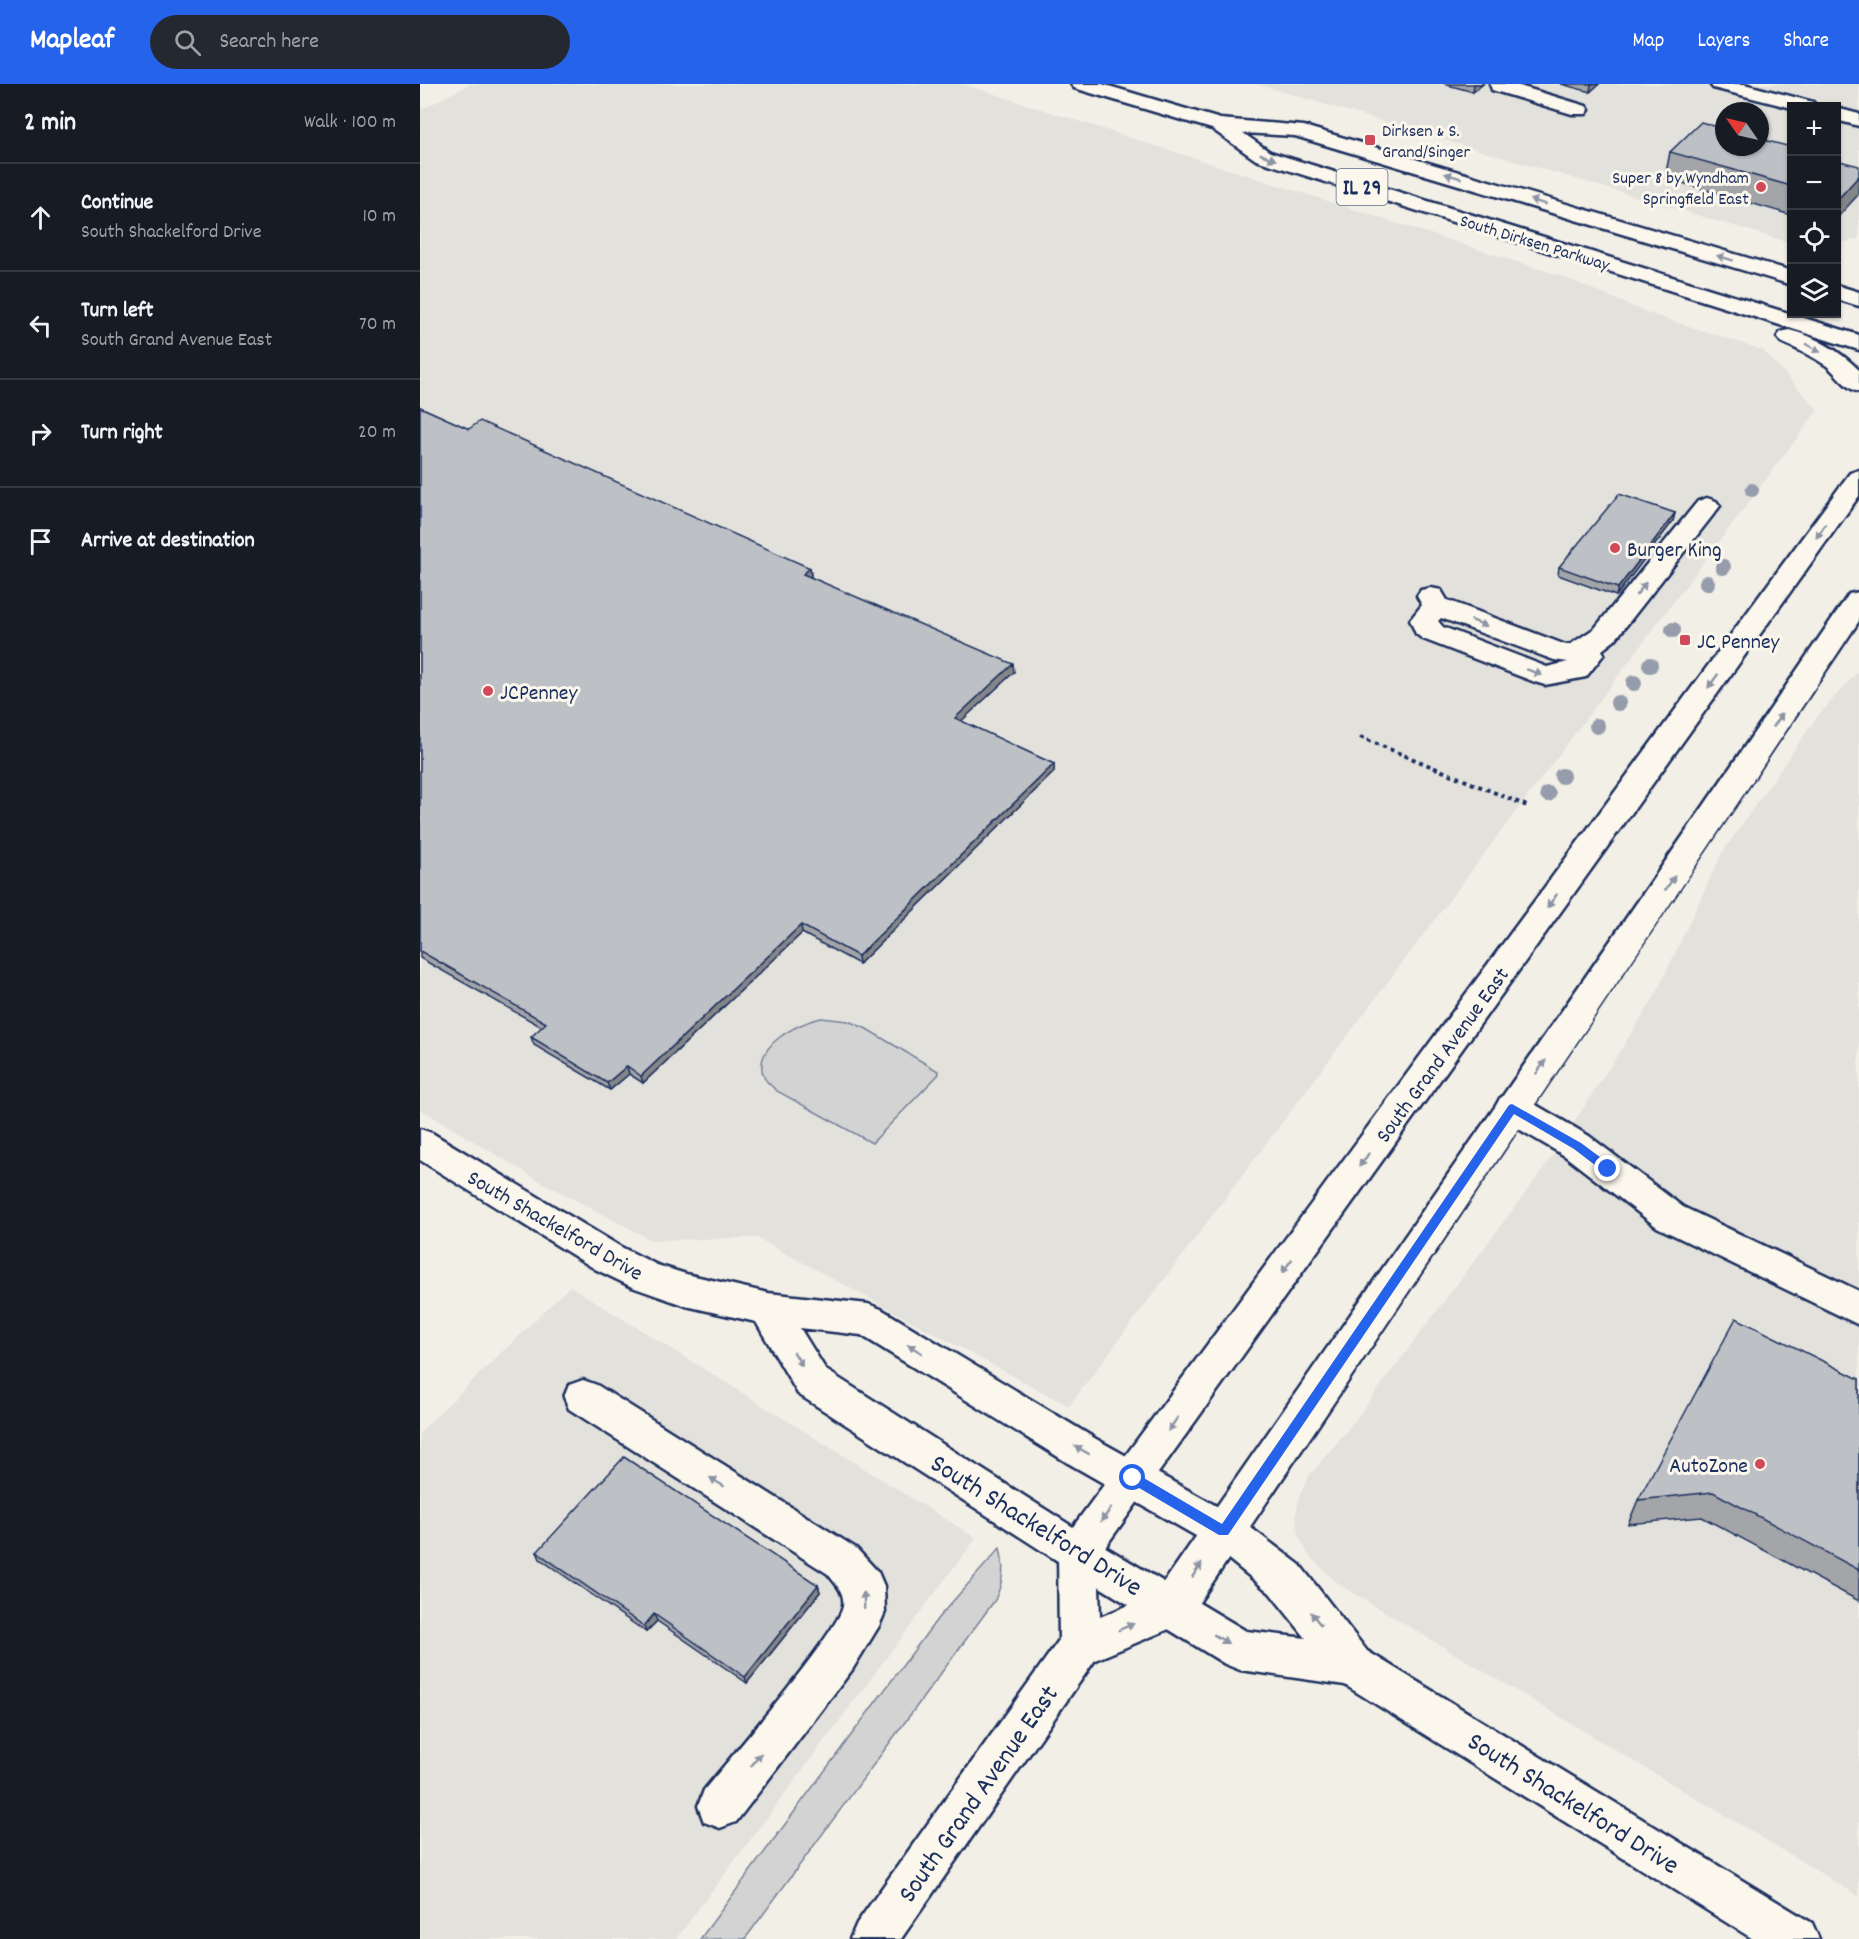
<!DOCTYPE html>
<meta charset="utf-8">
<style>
body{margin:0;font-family:Dekko,sans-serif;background:#242831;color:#f1f3f6}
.controls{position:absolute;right:18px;top:18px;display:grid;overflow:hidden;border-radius:0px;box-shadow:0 2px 4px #0004}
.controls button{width:54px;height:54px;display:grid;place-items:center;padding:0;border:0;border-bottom:2px solid #363941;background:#171b24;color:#f1f3f6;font:30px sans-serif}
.compass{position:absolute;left:1295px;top:18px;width:54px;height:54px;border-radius:50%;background:#171b24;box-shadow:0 2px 4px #0004;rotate:304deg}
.stop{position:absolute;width:18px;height:18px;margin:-14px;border:4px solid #2563eb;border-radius:50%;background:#fff}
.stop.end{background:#2563eb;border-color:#fff;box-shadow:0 2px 6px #0008}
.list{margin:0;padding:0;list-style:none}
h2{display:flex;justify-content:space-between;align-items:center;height:78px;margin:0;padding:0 24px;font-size:26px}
h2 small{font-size:20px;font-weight:400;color:#9ea1a6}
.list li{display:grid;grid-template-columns:39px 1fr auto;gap:18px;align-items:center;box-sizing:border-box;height:108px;padding:0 24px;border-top:2px solid #363941}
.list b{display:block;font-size:22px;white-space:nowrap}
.list p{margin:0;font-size:20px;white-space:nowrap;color:#9ea1a6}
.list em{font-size:20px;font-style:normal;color:#9ea1a6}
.icon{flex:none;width:33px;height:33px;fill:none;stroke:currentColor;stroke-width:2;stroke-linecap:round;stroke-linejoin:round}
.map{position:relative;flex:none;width:1439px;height:1855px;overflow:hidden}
header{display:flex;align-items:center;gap:36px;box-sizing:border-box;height:84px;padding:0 30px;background:#2563eb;color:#fff}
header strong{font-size:28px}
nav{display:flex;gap:33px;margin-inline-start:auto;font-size:21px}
.search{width:420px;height:54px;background:#242831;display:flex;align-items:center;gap:15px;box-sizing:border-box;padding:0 21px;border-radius:33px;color:#9ea1a6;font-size:22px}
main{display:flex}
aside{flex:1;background:#171b24}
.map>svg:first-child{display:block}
.built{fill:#e2e1dc;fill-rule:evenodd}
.green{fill:#d2d3d2;stroke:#768198;stroke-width:1.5}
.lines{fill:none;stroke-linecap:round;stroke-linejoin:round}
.minor-casing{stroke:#1b2f5e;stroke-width:5}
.major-casing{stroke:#1b2f5e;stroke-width:5}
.path{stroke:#1b2f5e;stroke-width:4;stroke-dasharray:4 4;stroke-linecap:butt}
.minor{fill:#fbf7ec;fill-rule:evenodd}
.major{fill:#fbf7ec;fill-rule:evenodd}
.tree{fill:#959cab}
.wall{fill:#a3a5a9;stroke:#1b2f5e;stroke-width:1.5}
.shaded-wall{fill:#848689;stroke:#1b2f5e;stroke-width:1.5}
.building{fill:#bdc0c4;stroke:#1b2f5e;stroke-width:1.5}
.oneway{fill:#8b93a5}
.route{fill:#2563eb}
.poi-dot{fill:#d1495b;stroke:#fbf7ec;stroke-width:2}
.labels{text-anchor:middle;stroke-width:6;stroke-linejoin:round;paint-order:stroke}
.far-poi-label{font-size:18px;fill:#1b2f5e;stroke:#fbf7ec;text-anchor:start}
.far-street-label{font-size:18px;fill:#1b2f5e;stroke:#fbf7ec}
.shield{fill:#fbf7ec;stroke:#5e6b89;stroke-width:1.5}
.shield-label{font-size:21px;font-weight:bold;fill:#1b2f5e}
.poi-label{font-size:22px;fill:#1b2f5e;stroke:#fbf7ec;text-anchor:start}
.street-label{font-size:22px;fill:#1b2f5e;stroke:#fbf7ec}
.near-street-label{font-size:27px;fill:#1b2f5e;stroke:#fbf7ec}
</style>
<header>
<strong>Mapleaf</strong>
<div class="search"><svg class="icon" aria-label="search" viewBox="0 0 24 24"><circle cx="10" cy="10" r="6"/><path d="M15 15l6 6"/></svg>Search here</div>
<nav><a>Map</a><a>Layers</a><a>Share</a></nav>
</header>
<main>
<aside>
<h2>2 min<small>Walk · 100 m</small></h2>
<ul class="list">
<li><svg class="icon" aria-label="ahead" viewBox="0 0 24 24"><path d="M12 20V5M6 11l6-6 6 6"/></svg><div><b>Continue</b><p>South Shackelford Drive</p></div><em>10 m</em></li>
<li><svg class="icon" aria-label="left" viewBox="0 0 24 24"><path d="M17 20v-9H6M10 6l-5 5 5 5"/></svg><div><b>Turn left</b><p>South Grand Avenue East</p></div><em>70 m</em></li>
<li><svg class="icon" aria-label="right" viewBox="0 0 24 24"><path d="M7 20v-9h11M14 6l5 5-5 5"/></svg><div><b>Turn right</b></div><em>20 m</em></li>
<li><svg class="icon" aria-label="arrive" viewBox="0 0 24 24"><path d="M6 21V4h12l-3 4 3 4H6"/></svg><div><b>Arrive at destination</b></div></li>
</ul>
</aside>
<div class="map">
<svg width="1439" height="1855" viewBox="0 0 1439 1855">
<rect width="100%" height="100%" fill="#f2efe6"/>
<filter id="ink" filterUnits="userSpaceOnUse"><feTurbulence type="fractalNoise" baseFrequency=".0167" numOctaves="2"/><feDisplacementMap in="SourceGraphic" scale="12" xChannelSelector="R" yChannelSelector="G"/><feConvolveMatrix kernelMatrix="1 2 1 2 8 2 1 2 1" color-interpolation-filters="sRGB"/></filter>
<g filter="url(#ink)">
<path class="built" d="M 50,0 L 543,0 L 1141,192 L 1228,229 L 1343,266 L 1398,326 L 649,1322 L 337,1154 L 231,1156 L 118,1096 L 0,1025 L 0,26 Z
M 836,0 L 1439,0 L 1439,154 L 1417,160 L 1416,22 L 1372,22 L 1371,159 ZM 1304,27 L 1340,27 L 1340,63 L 1304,63 Z
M 1439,586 L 1439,1812 L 920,1501 L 890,1473 L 878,1451 L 876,1432 L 879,1413 L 889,1392 L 929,1344 L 1130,1076 L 1234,914 L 1302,769 L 1397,633 Z
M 150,1202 L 556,1454 L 256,1855 L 0,1855 L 0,1348 Z"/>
<path class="green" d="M 401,934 L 428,937 L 445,944 L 518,987 L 519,990 L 452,1059 L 357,1007 C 353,1003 346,998 344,993 C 331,962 378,939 401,934 Z
M 580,1464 C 585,1484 583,1498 575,1516 L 325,1855 L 280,1855 L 518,1534 Z"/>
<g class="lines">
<defs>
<path id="minor" d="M 1070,0 L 1093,0 L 1166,22 L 1169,26 L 1166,30 L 1152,30 L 1072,6 Z
M 1290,0 L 1324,0 L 1393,18 L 1396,22 L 1372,24 L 1293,4 Z
M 1416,24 L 1439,30 L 1439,42 L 1416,36 Z
M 1287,414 L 1296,417 L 1300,422 L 1195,556 L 1182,566 L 1184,570 L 1166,593 L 1125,601 L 1115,598 L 1003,555 L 996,550 L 990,536 L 1002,521 L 997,512 L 1001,506 L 1011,504 L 1021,506 L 1027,516 L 1146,561 L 1151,560 L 1175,544 L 1278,417 ZM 1021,534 L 1134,576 L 1148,578 L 1127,583 L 1023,543 L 1018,537 Z
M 1092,1010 L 1104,1014 L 1169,1052 L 1263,1123 L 1439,1207 L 1439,1241 L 1237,1143 L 1145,1072 L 1080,1034 L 1075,1024 L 1080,1014 Z
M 0,1045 L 12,1049 L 201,1163 L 237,1181 L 266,1190 L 348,1209 L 448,1220 L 461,1225 L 676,1355 L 818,1434 L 880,1481 L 947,1567 L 1392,1839 L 1399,1855 L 1333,1855 L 925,1601 L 820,1586 L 805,1580 L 644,1481 L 378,1310 L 336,1238 L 266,1222 L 212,1203 L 175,1185 L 0,1076 ZM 380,1244 L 441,1251 L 648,1379 L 790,1460 L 850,1509 L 886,1554 L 826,1547 L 672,1455 L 406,1286 Z
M 163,1296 L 177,1301 L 436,1464 L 458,1488 L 464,1502 L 465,1528 L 459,1542 L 432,1586 L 316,1738 L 300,1744 L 284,1738 L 278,1722 L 284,1706 C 307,1678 420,1546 423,1522 C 425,1508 416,1501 408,1490 L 149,1325 L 144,1313 L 149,1301 Z"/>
<path id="major" d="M 651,0 L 682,0 L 800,35 L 884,42 L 1372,187 L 1372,201 L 875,52 L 823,49 L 850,68 L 1439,251 L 1439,266 L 836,76 L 792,45 L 654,4 Z
M 1416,201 L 1439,208 L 1439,222 L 1416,215 Z
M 1369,246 C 1395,252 1420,267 1439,286 L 1439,308 C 1426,305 1418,291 1407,282 C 1392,272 1377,265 1361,258 L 1357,253 L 1361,248 Z
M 1439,386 L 1439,412 L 678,1473 L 680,1533 L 736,1510 C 967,1177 1201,845 1429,510 L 1439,508 L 1439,537 C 1217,872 990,1204 766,1538 L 675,1576 L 481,1855 L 430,1855 L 437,1839 L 639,1556 L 638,1468 L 644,1455 L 1430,389 Z"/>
</defs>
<use href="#minor" class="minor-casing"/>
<use href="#major" class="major-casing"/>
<path class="path" d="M 940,653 L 1107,722"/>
<use href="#minor" class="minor"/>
<use href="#major" class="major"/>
</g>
<g class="tree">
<circle cx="1332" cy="406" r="7"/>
<circle cx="1303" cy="483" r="8"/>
<circle cx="1287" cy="499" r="8"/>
<circle cx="1253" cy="546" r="8"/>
<circle cx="1230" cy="581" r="8"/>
<circle cx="1214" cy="599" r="8"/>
<circle cx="1198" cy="619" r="8"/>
<circle cx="1177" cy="642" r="8"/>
<circle cx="1142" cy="692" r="8"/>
<circle cx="1128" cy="710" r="8"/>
</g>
<path class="wall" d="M 1024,0 L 1063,0 L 1053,8 Z
M 1141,0 L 1179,0 L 1170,8 Z
M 1371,63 L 1371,131 L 1245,94 L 1250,68 Z
M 0,323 L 49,345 L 390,484 L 391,492 L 390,493 L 594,588 L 541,637 L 634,680 L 634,688 L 439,880 L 382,849 L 223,999 L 209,990 L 190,1006 L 114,961 L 111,953 L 122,943 L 0,874 Z
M 1255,429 L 1253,437 L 1196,512 L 1138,491 L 1139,483 Z
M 1439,1295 L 1439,1517 L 1282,1433 L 1208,1440 L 1218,1416 Z
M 117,1468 L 398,1501 L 400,1508 L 327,1599 L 237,1537 L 226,1548 L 120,1475 Z"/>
<path class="shaded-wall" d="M 1054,0 L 1063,0 L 1053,8 Z
M 1171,0 L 1179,0 L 1170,8 Z
M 1439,92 L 1438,111 L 1416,135 L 1417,116 Z
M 1255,429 L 1253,437 L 1196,512 L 1198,504 Z
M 390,484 L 391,492 L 384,498 L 383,490 Z
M 593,580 L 594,588 L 536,642 L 535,634 Z
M 634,680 L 634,688 L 439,880 L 438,872 Z
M 381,841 L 382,849 L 223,999 L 221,992 Z
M 207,982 L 209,990 L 190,1006 L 187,999 Z
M 398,1501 L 400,1508 L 327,1599 L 325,1593 Z
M 234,1530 L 237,1537 L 226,1548 L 224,1542 Z"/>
<path class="building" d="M 1281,38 L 1304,45 L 1304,63 L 1340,63 L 1340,55 L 1371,63 L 1371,102 L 1250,68 Z
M 1416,76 L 1439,82 L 1439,92 L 1417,116 L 1416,115 Z
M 0,323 L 49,345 L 60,337 L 390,484 L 383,490 L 593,580 L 535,634 L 634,680 L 438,872 L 381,841 L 221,992 L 207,982 L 187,999 L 111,953 L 126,939 L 0,867 Z
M 1199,410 L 1255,429 L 1198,504 L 1139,483 Z
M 1316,1234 L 1439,1295 L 1439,1486 L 1293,1408 L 1218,1416 Z
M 204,1373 L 398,1501 L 325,1593 L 234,1530 L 224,1542 L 117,1468 Z"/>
<defs><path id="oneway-solid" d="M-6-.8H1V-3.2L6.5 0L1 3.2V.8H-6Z" transform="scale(1.5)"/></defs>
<g class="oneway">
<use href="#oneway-solid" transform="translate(848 73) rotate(22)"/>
<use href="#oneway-solid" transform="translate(1033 92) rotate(-164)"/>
<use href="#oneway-solid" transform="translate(1118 118) rotate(-163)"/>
<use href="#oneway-solid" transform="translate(1305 174) rotate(-163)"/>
<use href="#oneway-solid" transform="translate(1393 264) rotate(29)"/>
<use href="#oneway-solid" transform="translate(1401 447) rotate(125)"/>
<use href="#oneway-solid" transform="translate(1221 505) rotate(-52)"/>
<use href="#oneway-solid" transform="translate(1059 539) rotate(21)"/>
<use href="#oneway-solid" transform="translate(1114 588) rotate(21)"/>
<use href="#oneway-solid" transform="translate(1293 597) rotate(126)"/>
<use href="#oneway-solid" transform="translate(1358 636) rotate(-56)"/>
<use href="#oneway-solid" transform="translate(1250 799) rotate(-56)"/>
<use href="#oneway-solid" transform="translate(1132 817) rotate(126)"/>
<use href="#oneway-solid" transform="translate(1121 983) rotate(-55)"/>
<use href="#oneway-solid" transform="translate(944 1076) rotate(126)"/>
<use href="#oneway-solid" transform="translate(867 1182) rotate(126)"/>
<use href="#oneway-solid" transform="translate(495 1265) rotate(-149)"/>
<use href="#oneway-solid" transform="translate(378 1275) rotate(59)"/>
<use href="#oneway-solid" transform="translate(753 1340) rotate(126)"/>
<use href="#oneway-solid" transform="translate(662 1366) rotate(-150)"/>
<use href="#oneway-solid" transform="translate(297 1398) rotate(-148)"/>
<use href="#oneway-solid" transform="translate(686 1431) rotate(127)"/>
<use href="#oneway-solid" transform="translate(777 1486) rotate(-56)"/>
<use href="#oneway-solid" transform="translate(444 1516) rotate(-92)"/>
<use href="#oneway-solid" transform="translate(896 1535) rotate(-128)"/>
<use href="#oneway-solid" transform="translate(706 1543) rotate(-23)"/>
<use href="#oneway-solid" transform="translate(801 1555) rotate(31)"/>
<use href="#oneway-solid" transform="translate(336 1676) rotate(-52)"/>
</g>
</g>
<path class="route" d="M 1092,1020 L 1161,1059 L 1192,1082 L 1192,1088 L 1184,1088 L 1154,1065 L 1094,1030 L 808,1451 L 799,1451 L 709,1398 L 709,1390 L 717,1390 L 802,1440 L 1089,1021 Z"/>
<g class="poi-dot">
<rect x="944" y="50" width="12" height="12" rx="3"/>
<circle cx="1341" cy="103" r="6"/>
<circle cx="1195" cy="464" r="6"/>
<rect x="1259" y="550" width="12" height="12" rx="3"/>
<circle cx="68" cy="607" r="6"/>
<circle cx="1340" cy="1380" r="6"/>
</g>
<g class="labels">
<g class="far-poi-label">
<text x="962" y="52">Dirksen &amp; S.<tspan x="962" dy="21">Grand/Singer</tspan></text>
<text x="1329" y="99" text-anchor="end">Super 8 by Wyndham<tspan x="1329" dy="21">Springfield East</tspan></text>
</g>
<g class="far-street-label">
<text transform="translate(1115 158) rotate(17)" y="6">South Dirksen Parkway</text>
</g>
<rect class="shield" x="916.5" y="85" width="51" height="36" rx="4.5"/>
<g class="shield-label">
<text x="942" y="110">IL 29</text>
</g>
<g class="poi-label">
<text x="1207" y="472">Burger King</text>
<text x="1277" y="564">JC Penney</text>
<text x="80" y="615">JCPenney</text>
<text x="1328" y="1388" text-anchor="end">AutoZone</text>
</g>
<g class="street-label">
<text transform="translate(1021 970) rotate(-54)" y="8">South Grand Avenue East</text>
<text transform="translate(136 1140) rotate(30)" y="8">South Shackelford Drive</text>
</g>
<g class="near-street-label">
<text transform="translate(617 1440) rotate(32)" y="9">South Shackelford Drive</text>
<text transform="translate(557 1709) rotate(-55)" y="9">South Grand Avenue East</text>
<text transform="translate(1154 1718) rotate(32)" y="9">South Shackelford Drive</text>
</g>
</g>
</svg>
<div class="controls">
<button>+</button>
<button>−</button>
<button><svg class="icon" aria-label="locate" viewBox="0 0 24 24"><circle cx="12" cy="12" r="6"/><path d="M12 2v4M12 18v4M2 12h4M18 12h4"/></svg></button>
<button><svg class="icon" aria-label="layers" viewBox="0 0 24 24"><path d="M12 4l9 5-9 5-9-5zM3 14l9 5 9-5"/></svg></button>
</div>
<svg class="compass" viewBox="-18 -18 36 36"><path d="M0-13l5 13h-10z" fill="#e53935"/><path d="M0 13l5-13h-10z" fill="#9ea1a6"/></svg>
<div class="stop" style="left:713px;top:1394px"></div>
<div class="stop end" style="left:1188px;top:1085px"></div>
</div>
</main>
